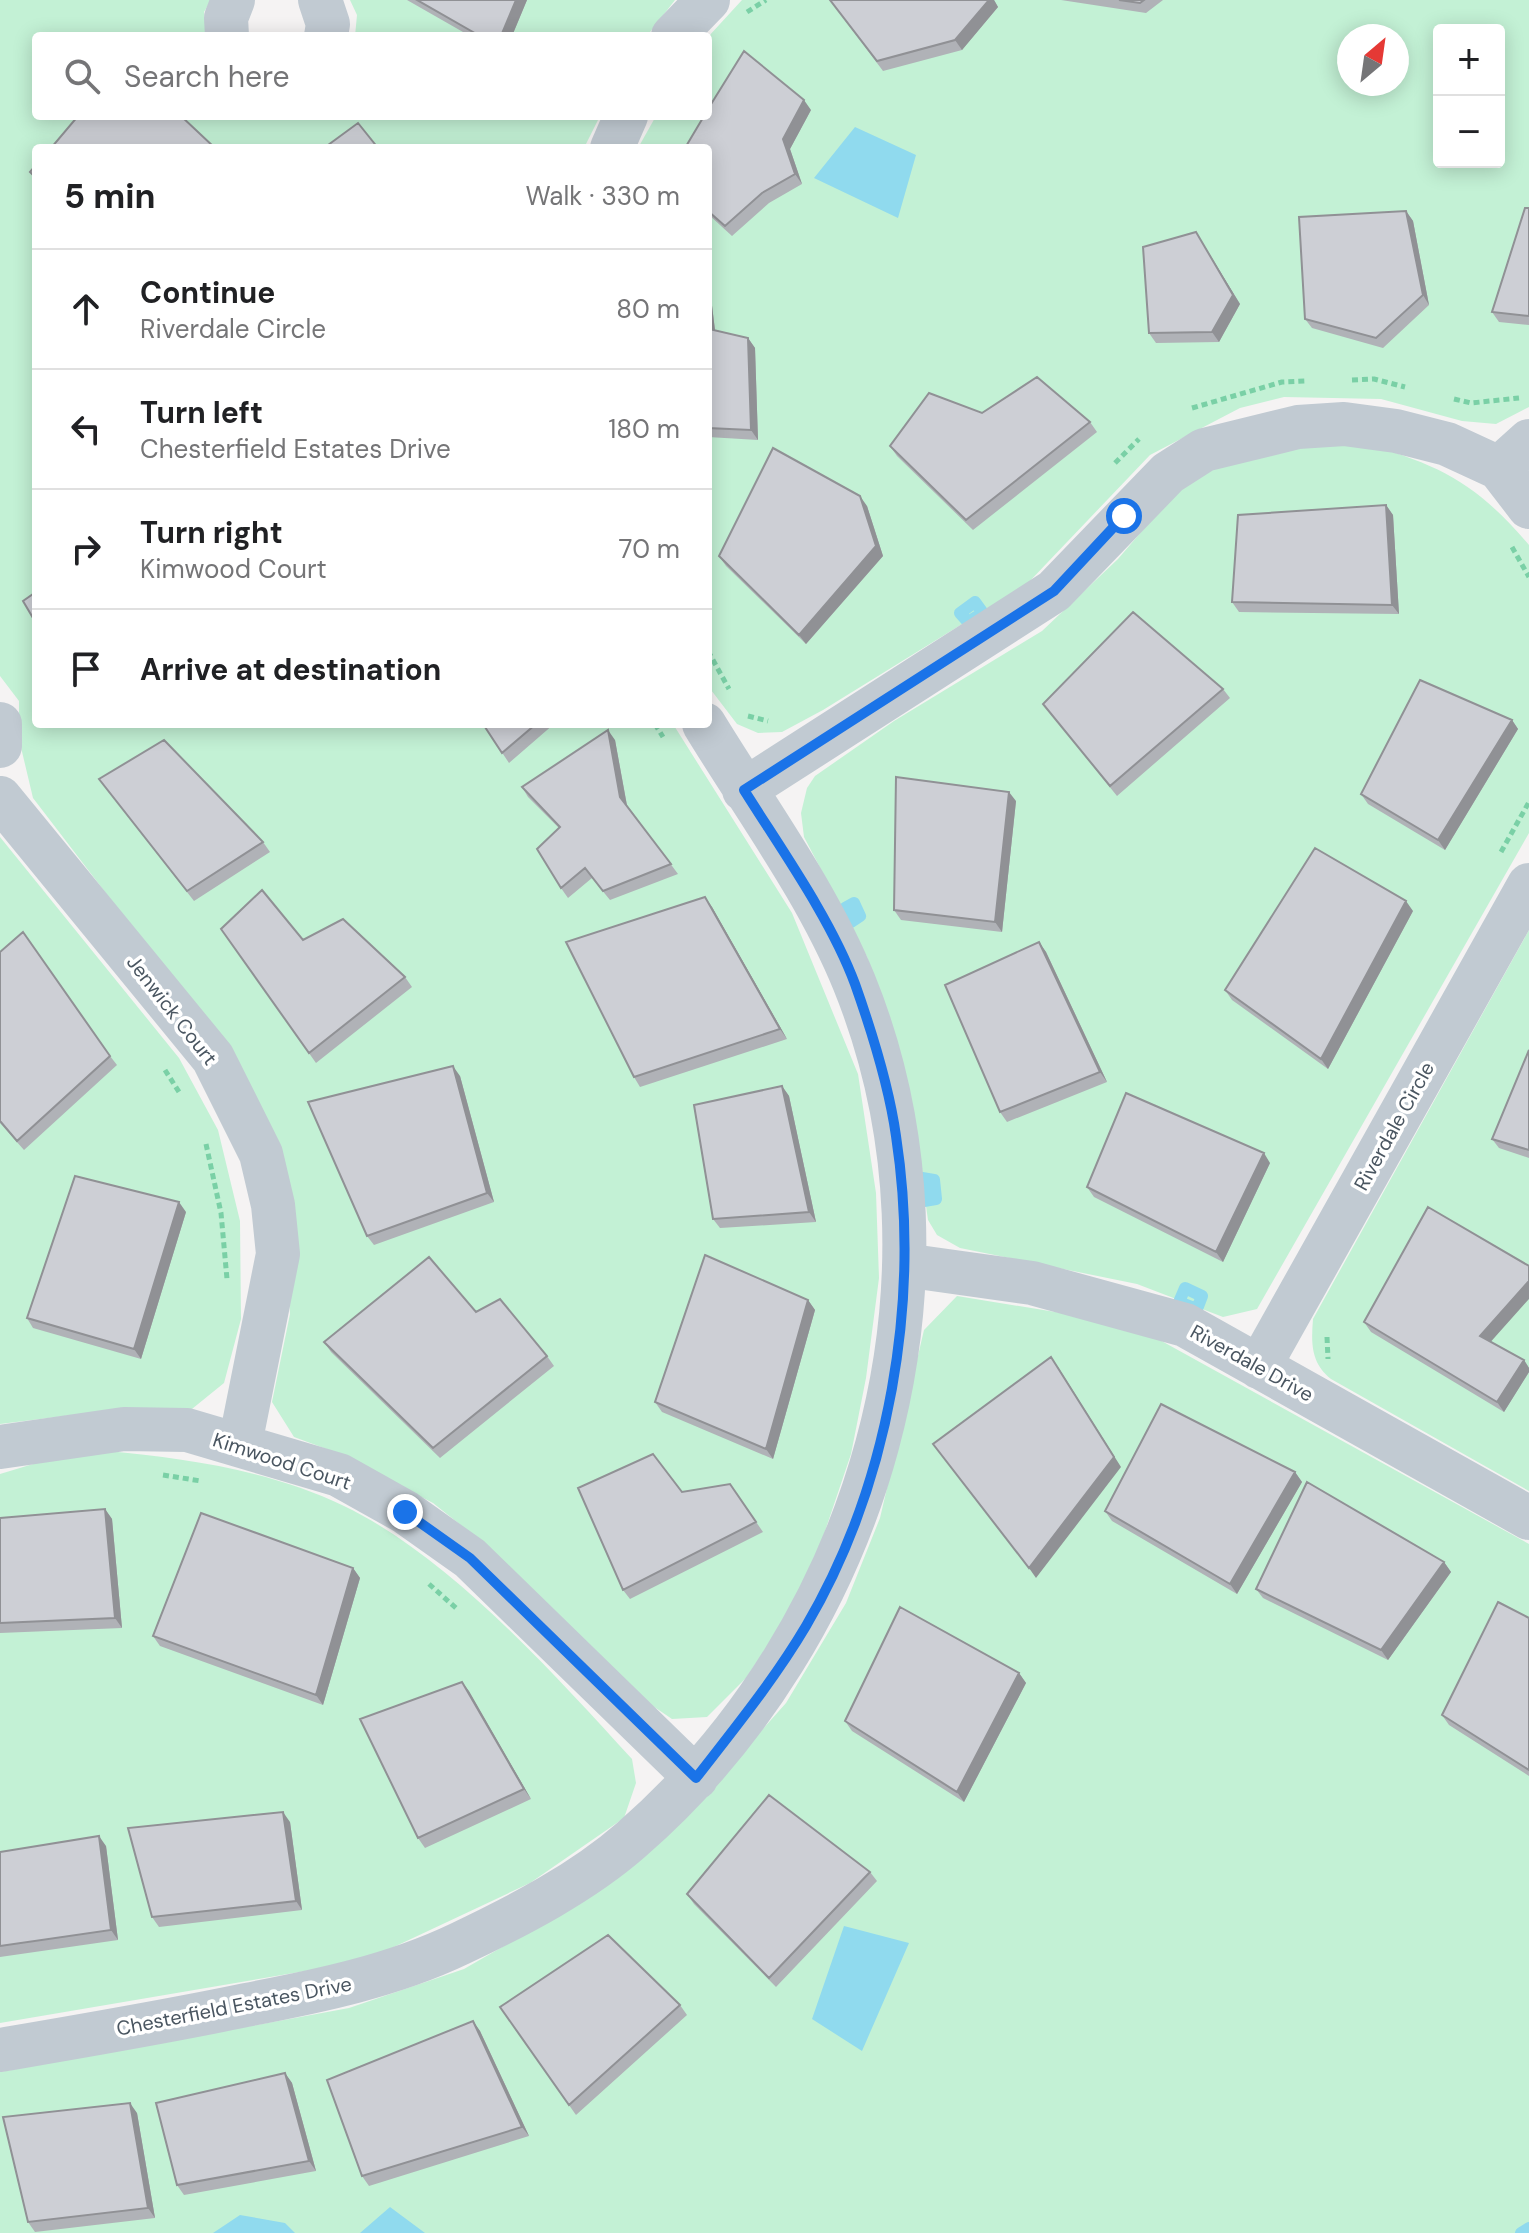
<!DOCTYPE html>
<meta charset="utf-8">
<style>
body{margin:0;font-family:"DM Sans",sans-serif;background:#f2f2f2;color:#202124}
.controls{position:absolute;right:24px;top:24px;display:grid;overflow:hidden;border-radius:8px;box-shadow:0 4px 20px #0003}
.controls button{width:72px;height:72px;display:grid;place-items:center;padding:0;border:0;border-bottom:2px solid #e0e0e0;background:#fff;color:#202124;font:40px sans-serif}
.compass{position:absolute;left:1337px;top:24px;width:72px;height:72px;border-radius:50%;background:#fff;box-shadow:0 4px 20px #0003;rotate:29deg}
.stop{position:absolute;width:24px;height:24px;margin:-18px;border:6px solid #1a73e8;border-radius:50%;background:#fff}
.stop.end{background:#1a73e8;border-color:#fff;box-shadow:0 2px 8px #0008}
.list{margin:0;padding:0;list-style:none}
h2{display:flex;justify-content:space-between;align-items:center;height:104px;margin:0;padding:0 32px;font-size:34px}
h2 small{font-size:26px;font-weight:400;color:#757577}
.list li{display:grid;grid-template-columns:52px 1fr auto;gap:24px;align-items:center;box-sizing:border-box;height:120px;padding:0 32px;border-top:2px solid #e0e0e0}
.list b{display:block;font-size:30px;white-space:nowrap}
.list p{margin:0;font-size:26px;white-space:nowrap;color:#757577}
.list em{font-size:26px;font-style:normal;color:#757577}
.icon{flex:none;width:44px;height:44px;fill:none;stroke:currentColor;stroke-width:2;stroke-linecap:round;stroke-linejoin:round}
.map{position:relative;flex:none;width:1529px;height:2233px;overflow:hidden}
.search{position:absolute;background:#fff;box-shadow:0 4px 20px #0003;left:32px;top:32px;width:680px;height:88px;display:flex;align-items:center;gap:20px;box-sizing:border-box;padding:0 28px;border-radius:8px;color:#757577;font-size:30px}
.panel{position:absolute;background:#fff;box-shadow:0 4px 20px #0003;left:32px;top:144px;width:680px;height:584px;border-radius:8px}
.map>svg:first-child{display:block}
.green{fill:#c3f1d5;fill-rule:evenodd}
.water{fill:#90daee}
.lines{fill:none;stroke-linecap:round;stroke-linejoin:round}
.stream{stroke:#90daee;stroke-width:12}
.path{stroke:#7ad0a6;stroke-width:5;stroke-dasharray:6 4;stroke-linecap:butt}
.minor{stroke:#c1cad2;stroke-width:44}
.wall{fill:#b0b2b7}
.shaded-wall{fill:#909195}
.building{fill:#cdcfd5;stroke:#909195;stroke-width:2}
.route{stroke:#1a73e8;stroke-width:10}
.labels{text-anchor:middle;stroke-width:7;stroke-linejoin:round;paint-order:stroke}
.street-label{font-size:20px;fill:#4a5661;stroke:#fff}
</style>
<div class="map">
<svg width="1529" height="2233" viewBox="0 0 1529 2233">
<rect width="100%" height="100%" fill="#f5f3f3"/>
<path class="green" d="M 0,0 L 211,0 L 204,12 L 207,36 L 36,36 L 36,116 L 600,116 L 584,148 L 36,148 L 36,724 L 673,724 L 792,913 L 858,1074 L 876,1193 L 879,1278 L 866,1378 L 851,1454 L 821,1543 L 786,1618 L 746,1678 L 707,1717 L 672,1719 L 641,1698 L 477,1538 L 433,1503 L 332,1451 L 294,1437 L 272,1402 L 290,1314 L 286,1237 L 246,1076 L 33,798 L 19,739 L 19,701 L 0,676 Z
M 350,0 L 675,0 L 647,36 L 355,36 L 357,15 Z
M 742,0 L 1529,0 L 1529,407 L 1496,424 L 1462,421 L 1381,399 L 1284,397 L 1240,408 L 1150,455 L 1027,584 L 823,710 L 782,732 L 758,733 L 737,724 L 708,686 L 708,148 L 638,148 L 656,116 L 708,116 L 708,37 ZM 1439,30 L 1499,30 L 1499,162 L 1439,162 ZM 1349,36 L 1397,36 L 1397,84 L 1349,84 Z
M 1361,442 C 1441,466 1474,481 1529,545 L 1529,833 L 1257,1309 L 1223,1317 L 1137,1284 L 960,1248 L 937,1235 L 928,1220 L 916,1137 L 891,1026 L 867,957 L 804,837 L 801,813 L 807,788 L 815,776 L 894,721 L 1042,631 L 1118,559 L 1183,483 L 1255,450 Z
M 0,837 L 179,1058 L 218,1130 L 240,1221 L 241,1319 L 224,1383 L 187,1413 L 129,1408 L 0,1424 Z
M 1529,930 L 1529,1491 L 1331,1379 C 1311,1363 1311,1344 1313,1319 Z
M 957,1296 L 1092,1318 L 1158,1339 L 1529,1544 L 1529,2233 L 0,2233 L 0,2072 L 349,2008 L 464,1969 L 580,1902 L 678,1824 L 786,1703 L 846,1603 L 880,1518 L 924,1330 Z
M 107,1451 C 186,1458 272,1471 344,1506 C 450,1557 553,1673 632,1759 L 636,1783 L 624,1818 L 530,1883 L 364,1961 L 0,2023 L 0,1474 L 43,1461 Z"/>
<path class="water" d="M 855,127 L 916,155 L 898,218 L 814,178 Z
M 844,1926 L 909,1943 L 862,2051 L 812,2019 Z
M 390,2207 L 425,2233 L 360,2233 Z
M 240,2215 L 285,2223 L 295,2233 L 213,2233 Z"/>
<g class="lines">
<path class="stream" d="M 975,602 L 983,613 L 968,622 L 960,613 Z
M 854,903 L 860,916 L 851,922 L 845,908 Z
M 922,1178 L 934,1180 L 936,1199 L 924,1201 Z
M 1185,1288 L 1202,1296 L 1197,1309 L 1179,1302 Z
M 1521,2233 L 1529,2228"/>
<path class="path" d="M 747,12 L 766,0
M 1352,380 L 1374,379 L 1405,387
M 1454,399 L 1471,403 L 1519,398
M 1192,408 L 1282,382 L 1306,381
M 1115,463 L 1139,439
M 1512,547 L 1529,577
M 708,651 L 729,689
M 748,716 L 768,721
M 655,724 L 663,737
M 1501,852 L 1529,802
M 165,1070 L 179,1092
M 206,1144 L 221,1213 L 227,1279
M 1327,1337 L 1328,1359
M 163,1475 L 201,1481
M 429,1584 L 457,1609"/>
<path class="minor" d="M 320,0 L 328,24 L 326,36
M 227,36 L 226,18 L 233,0
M 673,36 L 708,0
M 612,148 L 626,116
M 1499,468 L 1529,441
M 0,724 L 0,746
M 744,790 L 1054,591 L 1168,473 L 1204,450 L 1298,427 L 1344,424 L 1396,431 L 1447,444 L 1499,468 L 1529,507
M 0,798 L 213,1058 L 261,1154 L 273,1205 L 278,1254 L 240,1444
M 904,1265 L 1032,1283 L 1185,1325 L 1529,1518
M 1259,1367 L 1529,885
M 0,1447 L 124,1429 L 187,1430 L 339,1475 L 405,1512 L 470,1558 L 696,1778
M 0,2050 C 82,2036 165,2022 246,2005 C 319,1991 392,1976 459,1944 C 518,1916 582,1883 631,1840 C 869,1633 975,1280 854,982 C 817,891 755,808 704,724"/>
</g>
<path class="wall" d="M 407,0 L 527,0 L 512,36 L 470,36 Z
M 830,0 L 994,0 L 998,7 L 962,50 L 883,71 Z
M 1061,0 L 1163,0 L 1146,13 Z
M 811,110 L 790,149 L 802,184 L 769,203 L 732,236 L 708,214 L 708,148 Z
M 1529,208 L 1529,325 L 1499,322 L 1492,312 Z
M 1406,211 L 1413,221 L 1429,305 L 1383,348 L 1312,328 L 1305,319 Z
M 1202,242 L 1240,304 L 1219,342 L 1156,343 L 1149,333 Z
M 708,286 L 710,289 L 715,330 L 748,338 L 755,348 L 758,440 L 708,437 Z
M 982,413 L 1090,422 L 1097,432 L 973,530 L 897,456 L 890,446 Z
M 1386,505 L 1393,515 L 1399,614 L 1239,612 L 1232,602 Z
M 867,506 L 883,556 L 806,644 L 726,566 L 719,556 Z
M 1223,689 L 1230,698 L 1117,796 L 1043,704 Z
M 1512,720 L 1518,729 L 1445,850 L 1368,804 L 1361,794 Z
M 483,724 L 554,724 L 509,763 Z
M 615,740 L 627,805 L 678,874 L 610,900 L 592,878 L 568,898 L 561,888 L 559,828 L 528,797 L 522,787 Z
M 99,779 L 263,842 L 270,852 L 194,901 Z
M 1016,801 L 1002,932 L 901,920 L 894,910 Z
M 712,907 L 787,1039 L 640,1087 L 634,1077 Z
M 1413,911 L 1328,1069 L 1232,1000 L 1225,990 Z
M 221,929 L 303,940 L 405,977 L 412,987 L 316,1063 Z
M 1039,942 L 1046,952 L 1107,1082 L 1007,1122 L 1000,1112 Z
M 0,952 L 110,1056 L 117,1065 L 24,1150 L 0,1123 Z
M 1529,1050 L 1529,1158 L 1499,1148 L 1492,1139 Z
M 460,1076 L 494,1202 L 374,1245 L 367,1236 Z
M 782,1086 L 789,1096 L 816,1222 L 720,1228 L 713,1219 Z
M 1270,1163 L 1223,1262 L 1094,1197 L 1087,1187 Z
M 186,1212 L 141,1359 L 33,1328 L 27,1318 Z
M 808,1300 L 815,1310 L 773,1459 L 662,1412 L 655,1402 Z
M 476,1312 L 547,1356 L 554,1366 L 440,1458 L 331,1352 L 324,1342 Z
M 1364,1322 L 1490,1342 L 1524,1360 L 1529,1368 L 1529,1372 L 1504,1412 L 1371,1332 Z
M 1295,1472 L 1302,1482 L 1237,1594 L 1112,1521 L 1105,1511 Z
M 730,1484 L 763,1532 L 630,1599 L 623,1590 L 682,1492 Z
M 105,1509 L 112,1519 L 122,1628 L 0,1633 L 0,1518 Z
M 1444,1562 L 1451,1572 L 1388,1660 L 1263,1598 L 1256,1589 Z
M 353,1568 L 360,1578 L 323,1705 L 160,1646 L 153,1636 Z
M 1529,1618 L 1529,1776 L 1449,1725 L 1442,1715 Z
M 1019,1673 L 1026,1683 L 964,1802 L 852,1731 L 845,1721 Z
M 462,1682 L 531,1799 L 425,1848 L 418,1838 Z
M 290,1822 L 302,1910 L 159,1927 L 152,1917 Z
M 106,1846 L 118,1940 L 0,1957 L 0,1852 Z
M 870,1872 L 877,1881 L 776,1987 L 694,1904 L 687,1894 Z
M 680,2005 L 687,2015 L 576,2115 L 500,2007 Z
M 473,2021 L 480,2031 L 529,2136 L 369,2186 L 362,2176 Z
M 285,2073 L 292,2083 L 316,2171 L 184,2195 L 177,2185 Z
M 137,2113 L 155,2218 L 35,2232 L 28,2222 Z"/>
<path class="shaded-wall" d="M 516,0 L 527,0 L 512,36 L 501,36 Z
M 989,0 L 994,0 L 998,7 L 962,50 L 955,40 Z
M 804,100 L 811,110 L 790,149 L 802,184 L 795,174 L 783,139 Z
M 1406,211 L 1413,221 L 1429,305 L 1423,295 Z
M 1196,232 L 1240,304 L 1219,342 L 1212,332 Z
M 708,286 L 710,289 L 716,339 L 709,329 Z
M 748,338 L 755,348 L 758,440 L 751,430 Z
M 860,496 L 867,506 L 883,556 L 806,644 L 799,635 Z
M 1386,505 L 1393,515 L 1399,614 L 1392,605 Z
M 1512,720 L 1518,729 L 1445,850 L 1438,840 Z
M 608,730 L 615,740 L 627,806 L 620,797 Z
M 1009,792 L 1016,801 L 1002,932 L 995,922 Z
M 705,897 L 712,907 L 787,1039 L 780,1029 Z
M 1406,901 L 1413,911 L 1328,1069 L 1321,1059 Z
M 1039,942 L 1046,952 L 1107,1082 L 1100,1072 Z
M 453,1066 L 460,1076 L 494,1202 L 487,1193 Z
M 782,1086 L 789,1096 L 816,1222 L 809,1212 Z
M 1264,1153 L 1270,1163 L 1223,1262 L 1216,1252 Z
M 179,1202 L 186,1212 L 141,1359 L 134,1349 Z
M 1529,1281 L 1529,1299 L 1487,1346 L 1480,1336 Z
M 808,1300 L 815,1310 L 773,1459 L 766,1449 Z
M 1524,1360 L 1529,1368 L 1529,1372 L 1504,1412 L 1497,1402 Z
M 1058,1367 L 1121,1467 L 1036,1578 L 1029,1568 Z
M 1295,1472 L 1302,1482 L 1237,1594 L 1230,1584 Z
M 105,1509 L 112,1519 L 122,1628 L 115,1618 Z
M 1444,1562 L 1451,1572 L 1388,1660 L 1381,1650 Z
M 353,1568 L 360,1578 L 323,1705 L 316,1695 Z
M 1019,1673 L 1026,1683 L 964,1802 L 957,1792 Z
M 462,1682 L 469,1691 L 531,1799 L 524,1789 Z
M 283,1812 L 290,1822 L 302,1910 L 296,1901 Z
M 99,1836 L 106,1846 L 118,1940 L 111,1930 Z
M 473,2021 L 480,2031 L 529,2136 L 522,2127 Z
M 285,2073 L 292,2083 L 316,2171 L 309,2161 Z
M 130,2103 L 137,2113 L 155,2218 L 148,2208 Z"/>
<path class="building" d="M 417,0 L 516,0 L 501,36 L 480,36 Z
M 830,0 L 989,0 L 955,40 L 877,61 Z
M 1119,0 L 1144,0 L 1140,3 Z
M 744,51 L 804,100 L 783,139 L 795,174 L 762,193 L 725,226 L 708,211 L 708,148 L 685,148 L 704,116 L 708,116 L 708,109 Z
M 78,116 L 181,116 L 215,148 L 51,148 Z
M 358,123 L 378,148 L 324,148 Z
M 36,165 L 36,178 L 30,172 Z
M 1525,208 L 1529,208 L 1529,316 L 1492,312 Z
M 1406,211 L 1423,295 L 1376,338 L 1305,319 L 1299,217 Z
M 1196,232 L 1233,295 L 1212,332 L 1149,333 L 1143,247 Z
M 708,321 L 709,329 L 748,338 L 751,430 L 708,428 Z
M 1037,377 L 1090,422 L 966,520 L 890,446 L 929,393 L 982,413 Z
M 773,448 L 860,496 L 876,546 L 799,635 L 719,556 Z
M 1386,505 L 1392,605 L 1232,602 L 1238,515 Z
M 36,592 L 36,623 L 23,601 Z
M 1133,612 L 1223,689 L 1110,786 L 1043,704 Z
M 1420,680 L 1512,720 L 1438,840 L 1361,794 Z
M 483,724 L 536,724 L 502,753 Z
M 608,730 L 620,797 L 671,864 L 603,891 L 585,868 L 561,888 L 537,849 L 560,827 L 522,787 Z
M 164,740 L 263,842 L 187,891 L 99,779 Z
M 896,777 L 1009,792 L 995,922 L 894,910 Z
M 1315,848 L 1406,901 L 1321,1059 L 1225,990 Z
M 262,890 L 303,940 L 343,919 L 405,977 L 309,1053 L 221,929 Z
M 705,897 L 780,1029 L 634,1077 L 566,942 Z
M 23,932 L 110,1056 L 17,1141 L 0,1121 L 0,952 Z
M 1039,942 L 1100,1072 L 1000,1112 L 945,985 Z
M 1529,1050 L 1529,1150 L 1492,1139 Z
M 453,1066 L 487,1193 L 367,1236 L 308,1102 Z
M 782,1086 L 809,1212 L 713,1219 L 694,1105 Z
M 1126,1093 L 1264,1153 L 1216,1252 L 1087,1187 Z
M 75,1176 L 179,1202 L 134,1349 L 27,1318 Z
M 1428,1207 L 1529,1266 L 1529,1281 L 1480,1336 L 1524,1360 L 1497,1402 L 1364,1322 Z
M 705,1255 L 808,1300 L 766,1449 L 655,1402 Z
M 429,1257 L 476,1312 L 500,1299 L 547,1356 L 433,1448 L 324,1342 Z
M 1051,1357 L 1114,1457 L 1029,1568 L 933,1444 Z
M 1161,1404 L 1295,1472 L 1230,1584 L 1105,1511 Z
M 653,1454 L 682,1492 L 730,1484 L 756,1522 L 623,1590 L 578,1488 Z
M 1307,1482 L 1444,1562 L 1381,1650 L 1256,1589 Z
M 105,1509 L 115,1618 L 0,1623 L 0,1518 Z
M 201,1513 L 353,1568 L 316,1695 L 153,1636 Z
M 1498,1602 L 1529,1618 L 1529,1770 L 1442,1715 Z
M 900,1607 L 1019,1673 L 957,1792 L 845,1721 Z
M 462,1682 L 524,1789 L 418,1838 L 360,1719 Z
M 769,1795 L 870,1872 L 769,1978 L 687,1894 Z
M 283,1812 L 296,1901 L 152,1917 L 128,1828 Z
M 99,1836 L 111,1930 L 0,1946 L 0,1852 Z
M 608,1935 L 680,2005 L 569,2105 L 500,2007 Z
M 473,2021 L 522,2127 L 362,2176 L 327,2080 Z
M 285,2073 L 309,2161 L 177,2185 L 156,2103 Z
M 130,2103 L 148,2208 L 28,2222 L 3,2117 Z"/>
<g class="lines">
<path class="route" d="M 405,1512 L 470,1558 L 696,1778 C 734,1729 774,1680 806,1626 C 890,1483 921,1300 896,1136 C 889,1086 872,1032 855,984 C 831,919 781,849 744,790 L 1054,591 L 1124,516"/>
</g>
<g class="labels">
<g class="street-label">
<text transform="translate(172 1010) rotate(52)" y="7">Jenwick Court</text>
<text transform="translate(1394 1126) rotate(-61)" y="7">Riverdale Circle</text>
<text transform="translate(1252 1363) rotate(29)" y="7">Riverdale Drive</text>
<text transform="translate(282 1461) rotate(18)" y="7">Kimwood Court</text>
<text transform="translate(234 2006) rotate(-11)" y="7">Chesterfield Estates Drive</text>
</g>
</g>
</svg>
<div class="controls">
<button>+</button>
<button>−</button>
</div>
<svg class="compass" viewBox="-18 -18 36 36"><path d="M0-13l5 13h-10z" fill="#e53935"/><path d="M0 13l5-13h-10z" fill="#757577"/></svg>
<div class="stop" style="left:1124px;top:516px"></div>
<div class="stop end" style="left:405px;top:1512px"></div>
<div class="search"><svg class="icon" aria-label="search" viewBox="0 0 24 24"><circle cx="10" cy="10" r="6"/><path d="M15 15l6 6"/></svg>Search here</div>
<section class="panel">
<h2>5 min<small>Walk · 330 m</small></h2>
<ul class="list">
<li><svg class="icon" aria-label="ahead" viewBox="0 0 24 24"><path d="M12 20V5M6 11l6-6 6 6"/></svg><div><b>Continue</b><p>Riverdale Circle</p></div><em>80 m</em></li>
<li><svg class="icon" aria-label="left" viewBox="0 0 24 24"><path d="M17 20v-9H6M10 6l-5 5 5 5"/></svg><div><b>Turn left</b><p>Chesterfield Estates Drive</p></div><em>180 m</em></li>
<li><svg class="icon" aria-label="right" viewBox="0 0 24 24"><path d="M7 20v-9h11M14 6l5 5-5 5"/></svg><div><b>Turn right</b><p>Kimwood Court</p></div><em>70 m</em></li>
<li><svg class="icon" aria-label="arrive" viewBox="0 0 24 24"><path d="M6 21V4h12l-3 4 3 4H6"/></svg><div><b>Arrive at destination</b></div></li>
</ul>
</section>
</div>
